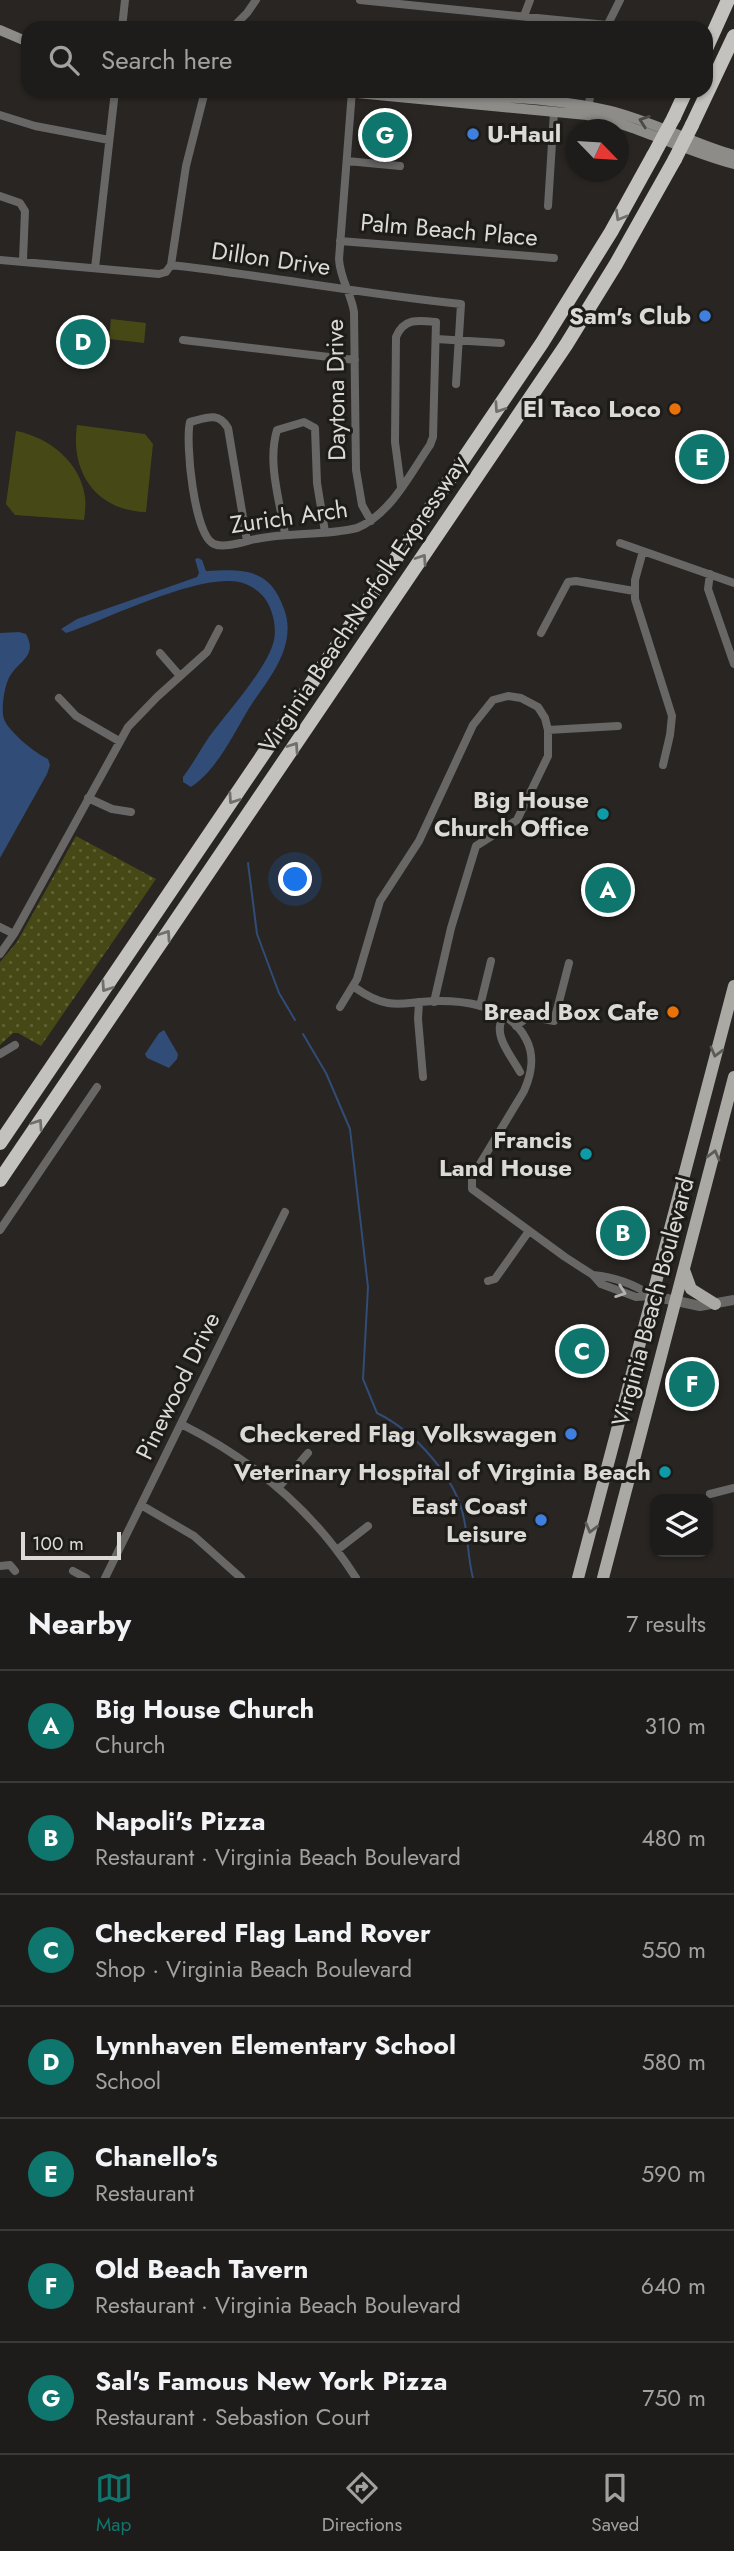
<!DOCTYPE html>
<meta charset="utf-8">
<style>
body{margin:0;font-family:Jost,sans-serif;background:#262523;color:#f1f3f6}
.controls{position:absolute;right:21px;bottom:21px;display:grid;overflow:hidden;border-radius:14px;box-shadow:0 2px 5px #0004}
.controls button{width:63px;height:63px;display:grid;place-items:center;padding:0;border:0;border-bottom:2px solid #3c3a39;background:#1e1c1a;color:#f1f3f6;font:35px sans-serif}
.compass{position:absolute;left:566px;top:119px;width:63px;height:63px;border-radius:50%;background:#1e1c1a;box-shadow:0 2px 5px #0004;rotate:115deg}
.scale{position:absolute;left:21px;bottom:18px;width:100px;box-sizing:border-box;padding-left:7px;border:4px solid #dbdad7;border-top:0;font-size:19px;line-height:24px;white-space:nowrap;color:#dbdad7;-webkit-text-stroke:5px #1e1c19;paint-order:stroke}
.you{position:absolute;left:296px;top:880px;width:24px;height:24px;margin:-18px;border:5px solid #fff;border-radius:50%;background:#1a73e8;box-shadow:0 0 0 10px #1a73e833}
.badge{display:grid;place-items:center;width:46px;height:46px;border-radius:50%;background:#0f766e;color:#fff;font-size:23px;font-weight:700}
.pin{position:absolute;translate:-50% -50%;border:4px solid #fff;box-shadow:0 2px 7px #0006}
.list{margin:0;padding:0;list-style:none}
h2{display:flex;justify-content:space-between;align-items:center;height:91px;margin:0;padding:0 28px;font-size:30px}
h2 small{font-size:23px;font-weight:400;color:#a1a1a2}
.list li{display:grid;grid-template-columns:46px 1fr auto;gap:21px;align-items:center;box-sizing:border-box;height:112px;padding:0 28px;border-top:2px solid #3c3a39}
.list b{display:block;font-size:26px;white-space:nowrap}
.list p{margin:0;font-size:23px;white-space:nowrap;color:#a1a1a2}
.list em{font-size:23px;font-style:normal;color:#a1a1a2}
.icon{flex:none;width:38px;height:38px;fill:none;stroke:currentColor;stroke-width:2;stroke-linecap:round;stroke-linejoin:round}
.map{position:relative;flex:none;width:734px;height:1578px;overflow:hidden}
.search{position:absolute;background:#1e1c1a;box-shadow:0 2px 5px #0004;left:21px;right:21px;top:21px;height:77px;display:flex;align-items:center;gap:18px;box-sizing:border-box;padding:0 24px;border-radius:21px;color:#a1a1a2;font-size:26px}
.sheet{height:875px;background:#1e1c1a}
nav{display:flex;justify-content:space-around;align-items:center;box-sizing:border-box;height:98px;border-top:2px solid #3c3a39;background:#1e1c1a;font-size:19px;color:#a1a1a2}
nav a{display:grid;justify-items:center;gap:4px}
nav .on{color:#0f766e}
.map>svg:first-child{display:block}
.green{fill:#464915}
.park{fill:url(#park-dots)}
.water{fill:#314c76}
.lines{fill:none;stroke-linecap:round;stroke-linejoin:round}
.stream{stroke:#314c76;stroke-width:2}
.minor{stroke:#686765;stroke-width:8}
.tertiary{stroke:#686765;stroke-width:10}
.secondary{stroke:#8d8c89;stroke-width:10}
.primary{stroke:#aaa9a4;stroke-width:12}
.motorway{stroke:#c4c2be;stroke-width:14}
.motorway-bridge{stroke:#c4c2be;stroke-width:14}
.oneway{stroke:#4a4946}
.oneway2{stroke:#716f6c}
.oneway3{stroke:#5d5b58}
.oneway4{stroke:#b3b2af}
.shop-dot{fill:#3f7fe0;stroke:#1e1c19;stroke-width:2.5}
.food-dot{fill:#e8710a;stroke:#1e1c19;stroke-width:2.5}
.culture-dot{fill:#0f9aa8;stroke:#1e1c19;stroke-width:2.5}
.labels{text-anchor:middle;stroke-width:6;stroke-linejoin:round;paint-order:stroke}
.poi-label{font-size:24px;font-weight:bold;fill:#dbdad7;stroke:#1e1c19;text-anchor:end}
.street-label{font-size:24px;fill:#dbdad7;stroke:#1e1c19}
</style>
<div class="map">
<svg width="734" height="1578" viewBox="0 0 734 1578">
<defs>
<pattern id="park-dots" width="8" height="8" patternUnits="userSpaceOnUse" patternTransform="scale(1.75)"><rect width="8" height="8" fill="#464915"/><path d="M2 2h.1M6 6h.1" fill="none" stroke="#606336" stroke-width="1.8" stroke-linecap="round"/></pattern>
</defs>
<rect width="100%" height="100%" fill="#282522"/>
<path class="green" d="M 111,319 L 146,323 L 144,343 L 109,339 Z
M 77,425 L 145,434 L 153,444 L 146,512 C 96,511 70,472 77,425 Z
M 16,431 C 49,437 81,463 85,497 C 86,504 85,513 84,520 L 15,515 L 6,504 Z"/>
<path class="park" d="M 76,836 L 156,879 L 41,1046 L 18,1033 L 13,1033 L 0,1045 L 0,962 L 17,942 Z"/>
<path class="water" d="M 198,558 L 202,560 L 206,571 C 244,569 270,568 284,609 C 290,624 288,640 282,655 C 274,675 259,692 248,710 C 233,735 216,771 191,787 L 183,782 L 183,777 C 193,764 200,750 209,737 C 227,712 268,668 274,640 C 277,625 272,606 262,595 C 253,586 242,581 229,581 C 188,580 112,616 72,631 L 66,633 L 61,629 L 77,619 L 197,577 L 199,573 L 195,559 Z
M 19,632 L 26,634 C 39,658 16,661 8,680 C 4,689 1,710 4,719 C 8,731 36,754 48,759 L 50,765 L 47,774 L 0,858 L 0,633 Z
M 164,1030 L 178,1054 L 177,1059 L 169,1068 L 147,1058 L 145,1054 L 159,1033 Z"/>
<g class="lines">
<path class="stream" d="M 248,863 L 257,934 L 279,993 L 295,1020
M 303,1034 L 326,1073 L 350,1129 L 368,1287 L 363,1379 L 377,1413 C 414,1431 456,1477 464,1519 C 468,1538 468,1559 473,1578"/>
<path class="minor" d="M 360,0 L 607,25
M 524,16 L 530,0
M 122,28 L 125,0
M 232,28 L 247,13 L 256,0
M 606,28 L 620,0
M 352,91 L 339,259 C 340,279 351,293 354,312 L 356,470 L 362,505 L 371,521
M 588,109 L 591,91
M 0,115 L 35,126 L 109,140
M 347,161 L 400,166
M 0,196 L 20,203 L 25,211 L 23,260
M 548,206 L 554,112
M 340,241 L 554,258
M 0,260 L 159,274 L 166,272 L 171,265
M 171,265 C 268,276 364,294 461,304 L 456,384
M 171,265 L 186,166 L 205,91
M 95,268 L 115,91
M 436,339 L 501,343
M 183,340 L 355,360
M 285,534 C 280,502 267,463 277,430 L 304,422 L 315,428 L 317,483 L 325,532
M 247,541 L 228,428 C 218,411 206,418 190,422 C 185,441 194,536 214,544 C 225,549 245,541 256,539 C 289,532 324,536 357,528 C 391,514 410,474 430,445 L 433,437 L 436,322 C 418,320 404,318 396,337 L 395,442 L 401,487
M 620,543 L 734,583
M 643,551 L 635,580 L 635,599 L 672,716 L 670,735 L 663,765
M 710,574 L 708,589 L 734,664
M 541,633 L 568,582 L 576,581 L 634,591
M 160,653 L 180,676
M 59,698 L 76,716 L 119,741
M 548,730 L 618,726
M 88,798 L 112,809 L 131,812
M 0,927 L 14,934
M 0,954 L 14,934 L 128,727 L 157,697 L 207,652 L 219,629
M 354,987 C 364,994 375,1001 388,1003 C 399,1005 409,1003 420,1002 C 456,999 507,1002 526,1039 C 535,1056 532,1073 524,1091 L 472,1177 L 472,1189 L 565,1257 L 593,1275 L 601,1284 L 636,1297 L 653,1296
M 419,1002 L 418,1019 L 423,1077
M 480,1006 L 491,961
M 340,1007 L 357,979 L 380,901 L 419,841 L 473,725 L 493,700 L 508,696 L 521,698 L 538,707 L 545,718 L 548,730 L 548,756 L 517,820 L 476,846 L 451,928 L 434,1002
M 504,1016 C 491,1034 511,1055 520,1072
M 516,1026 L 529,1016 L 554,1021 L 569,963
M 0,1054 L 15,1045
M 0,1230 L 97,1087
M 593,1275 C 615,1277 634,1284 652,1296
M 488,1281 L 495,1279 L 529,1231
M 181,1424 C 253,1460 313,1510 356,1578
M 279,1487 L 308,1453
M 710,1494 L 734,1488
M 141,1505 L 194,1536 L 241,1578
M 337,1550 L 368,1526
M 0,1566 L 10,1565 L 15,1571
M 73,1571 L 86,1578
M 105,1578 L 285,1212"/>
<path class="tertiary" d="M 653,1296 L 700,1306 L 734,1300"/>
<path class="secondary" d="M 0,30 L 28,42
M 336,91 L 587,115 C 637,125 684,151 734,164
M 419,91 C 481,98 546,96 607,110 C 651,120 691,143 734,155"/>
<path class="primary" d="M 684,1270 L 691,1289 L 715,1304
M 578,1578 L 734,986
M 603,1578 L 734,1077"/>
<path class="motorway" d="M 706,49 L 728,0
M 674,117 L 686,91
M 692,125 L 734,36
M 0,1143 L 542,343 L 611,232 L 653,156
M 0,1180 L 566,345 L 616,264 L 675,159"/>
<path class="motorway-bridge" d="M 653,156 L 674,117
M 675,159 L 692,125"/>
</g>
<defs><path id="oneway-chevron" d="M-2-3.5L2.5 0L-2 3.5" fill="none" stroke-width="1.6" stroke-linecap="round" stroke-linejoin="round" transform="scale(1.75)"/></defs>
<use class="oneway" href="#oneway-chevron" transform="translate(644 121) rotate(-161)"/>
<g class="oneway2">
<use href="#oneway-chevron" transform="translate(620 216) rotate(120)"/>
<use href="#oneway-chevron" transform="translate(499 408) rotate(124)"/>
<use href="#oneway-chevron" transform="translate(422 559) rotate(-56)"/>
<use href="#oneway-chevron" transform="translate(294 747) rotate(-56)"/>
<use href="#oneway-chevron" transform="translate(233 799) rotate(124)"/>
<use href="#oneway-chevron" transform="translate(166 935) rotate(-56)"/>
<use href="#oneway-chevron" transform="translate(106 987) rotate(124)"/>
<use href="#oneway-chevron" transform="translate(38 1124) rotate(-56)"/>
</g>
<g class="oneway3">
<use href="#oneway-chevron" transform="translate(716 1052) rotate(105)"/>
<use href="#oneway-chevron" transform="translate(714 1155) rotate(-75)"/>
<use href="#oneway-chevron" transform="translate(591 1528) rotate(105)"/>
</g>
<use class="oneway4" href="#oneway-chevron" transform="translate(621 1292) rotate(20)"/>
<g class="shop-dot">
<circle cx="473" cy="134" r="7"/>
<circle cx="705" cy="316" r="7"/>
<circle cx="571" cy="1434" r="7"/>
<circle cx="541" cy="1520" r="7"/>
</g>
<g class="food-dot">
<circle cx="675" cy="409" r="7"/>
<circle cx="673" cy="1012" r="7"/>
</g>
<g class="culture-dot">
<circle cx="603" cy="814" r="7"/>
<circle cx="586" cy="1154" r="7"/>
<circle cx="665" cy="1472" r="7"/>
</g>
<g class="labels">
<g class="poi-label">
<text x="487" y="142" text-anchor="start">U-Haul</text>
<text x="691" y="324">Sam's Club</text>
<text x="661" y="417">El Taco Loco</text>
<text x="589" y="808">Big House<tspan x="589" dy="28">Church Office</tspan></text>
<text x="659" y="1020">Bread Box Cafe</text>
<text x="572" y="1148">Francis<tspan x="572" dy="28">Land House</tspan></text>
<text x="557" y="1442">Checkered Flag Volkswagen</text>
<text x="651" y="1480">Veterinary Hospital of Virginia Beach</text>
<text x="527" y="1514">East Coast<tspan x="527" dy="28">Leisure</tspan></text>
</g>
<g class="street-label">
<text transform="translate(449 230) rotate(5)" y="8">Palm Beach Place</text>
<text transform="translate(271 259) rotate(8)" y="8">Dillon Drive</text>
<text transform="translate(336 390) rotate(-91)" y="8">Daytona Drive</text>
<text transform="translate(289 517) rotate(-8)" y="8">Zurich Arch</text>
<text transform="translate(363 604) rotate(-56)" y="8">Virginia Beach-Norfolk Expressway</text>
<text transform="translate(653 1302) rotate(-75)" y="8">Virginia Beach Boulevard</text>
<text transform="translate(178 1386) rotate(-64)" y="8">Pinewood Drive</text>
</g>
</g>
</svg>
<div class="controls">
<button><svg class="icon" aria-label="layers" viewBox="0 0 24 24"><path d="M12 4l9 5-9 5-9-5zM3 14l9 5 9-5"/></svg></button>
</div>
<svg class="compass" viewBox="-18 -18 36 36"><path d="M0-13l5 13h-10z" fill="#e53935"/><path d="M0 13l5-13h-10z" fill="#a1a1a2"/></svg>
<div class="scale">100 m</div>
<div class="you"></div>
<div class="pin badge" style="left:608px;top:890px">A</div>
<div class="pin badge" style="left:623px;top:1233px">B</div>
<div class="pin badge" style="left:582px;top:1351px">C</div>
<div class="pin badge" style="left:83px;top:342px">D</div>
<div class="pin badge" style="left:702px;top:457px">E</div>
<div class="pin badge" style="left:692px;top:1384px">F</div>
<div class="pin badge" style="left:385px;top:135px">G</div>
<div class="search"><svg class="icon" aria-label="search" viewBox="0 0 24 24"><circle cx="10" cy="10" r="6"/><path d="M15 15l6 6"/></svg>Search here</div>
</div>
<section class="sheet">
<h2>Nearby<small>7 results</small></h2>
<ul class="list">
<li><span class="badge">A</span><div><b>Big House Church</b><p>Church</p></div><em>310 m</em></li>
<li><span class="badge">B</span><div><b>Napoli's Pizza</b><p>Restaurant · Virginia Beach Boulevard</p></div><em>480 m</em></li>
<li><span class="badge">C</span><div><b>Checkered Flag Land Rover</b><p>Shop · Virginia Beach Boulevard</p></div><em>550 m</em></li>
<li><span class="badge">D</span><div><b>Lynnhaven Elementary School</b><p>School</p></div><em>580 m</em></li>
<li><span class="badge">E</span><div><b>Chanello's</b><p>Restaurant</p></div><em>590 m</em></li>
<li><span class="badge">F</span><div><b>Old Beach Tavern</b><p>Restaurant · Virginia Beach Boulevard</p></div><em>640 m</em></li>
<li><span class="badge">G</span><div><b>Sal's Famous New York Pizza</b><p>Restaurant · Sebastion Court</p></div><em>750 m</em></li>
</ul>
</section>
<nav>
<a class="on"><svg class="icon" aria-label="map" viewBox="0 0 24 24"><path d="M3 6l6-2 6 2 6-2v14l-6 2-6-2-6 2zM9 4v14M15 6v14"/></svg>Map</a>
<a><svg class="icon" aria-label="directions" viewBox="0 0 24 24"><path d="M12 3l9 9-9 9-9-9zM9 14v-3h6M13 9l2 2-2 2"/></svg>Directions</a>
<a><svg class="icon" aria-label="saved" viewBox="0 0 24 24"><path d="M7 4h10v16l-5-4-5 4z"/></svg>Saved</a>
</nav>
